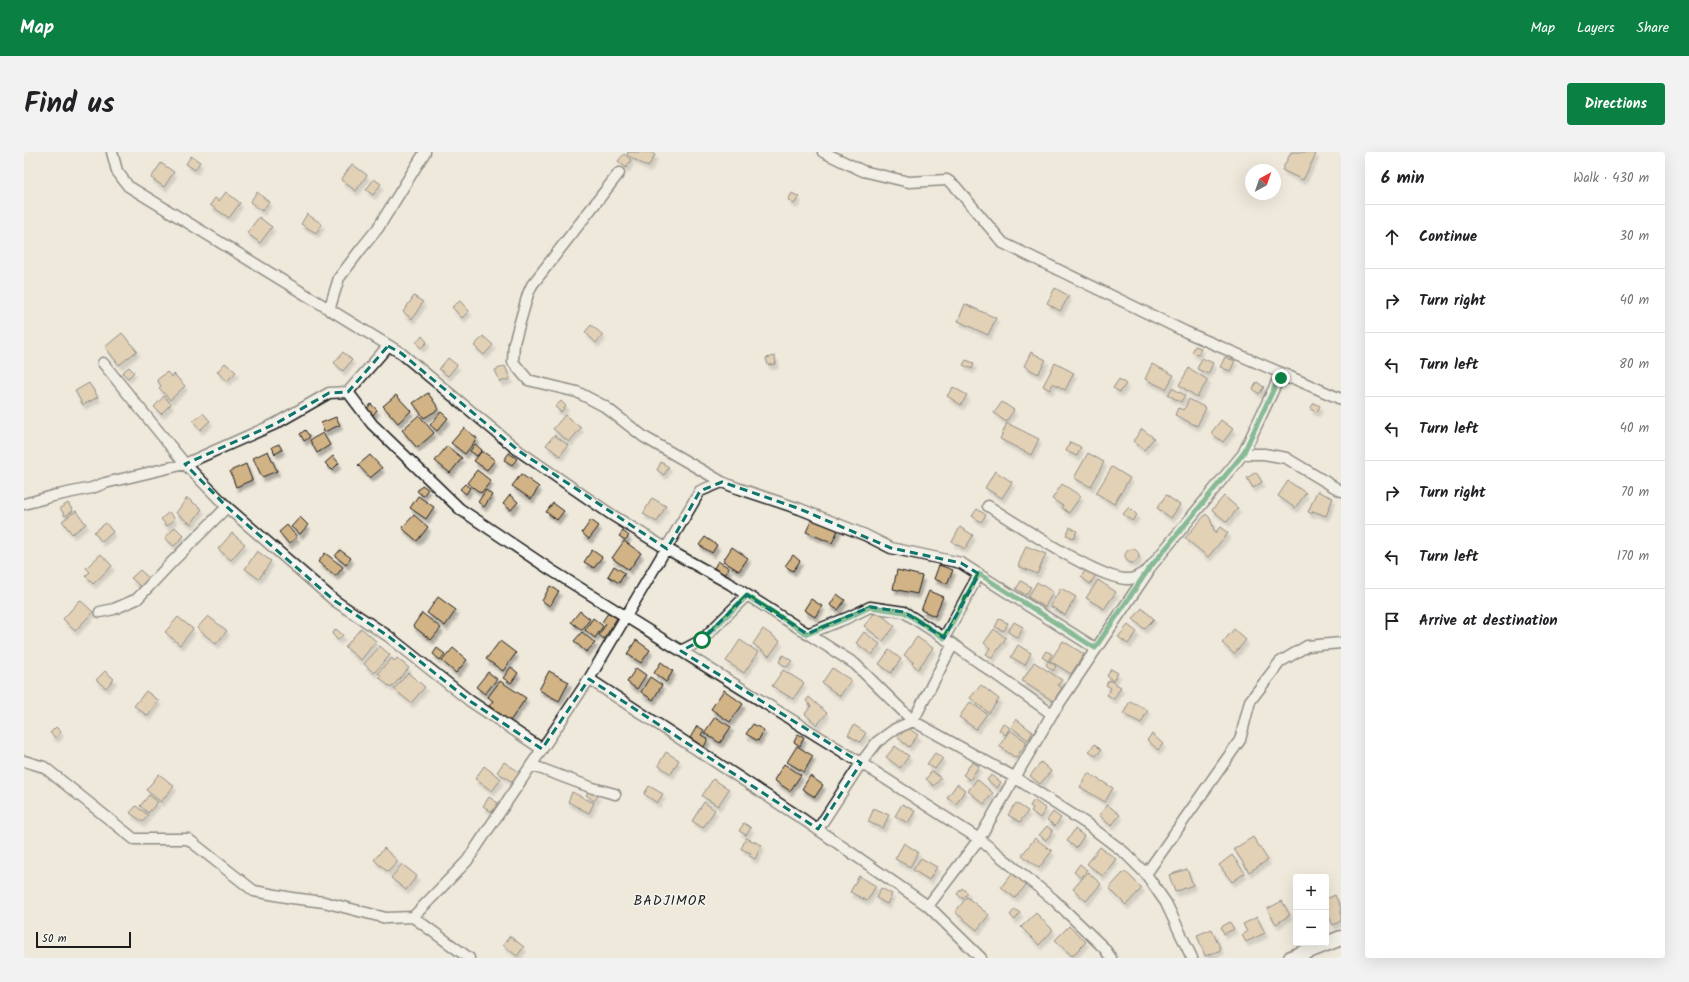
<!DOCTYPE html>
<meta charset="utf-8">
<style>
body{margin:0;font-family:Kalam,sans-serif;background:#f2f2f2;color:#202124}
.controls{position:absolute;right:12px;bottom:12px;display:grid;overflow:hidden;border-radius:4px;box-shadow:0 4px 16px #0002}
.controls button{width:36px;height:36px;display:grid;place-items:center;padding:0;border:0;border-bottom:1px solid #e0e0e0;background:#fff;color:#202124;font:20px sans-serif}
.compass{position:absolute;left:1221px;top:12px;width:36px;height:36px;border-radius:50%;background:#fff;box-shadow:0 4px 16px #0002;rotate:40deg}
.scale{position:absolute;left:12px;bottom:10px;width:95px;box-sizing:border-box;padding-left:4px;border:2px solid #1c1c1c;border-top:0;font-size:11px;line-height:14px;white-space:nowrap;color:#1c1c1c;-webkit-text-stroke:3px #f6f6f2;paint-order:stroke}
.stop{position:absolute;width:12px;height:12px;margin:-9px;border:3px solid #0b8043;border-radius:50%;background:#fff}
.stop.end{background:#0b8043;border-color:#fff;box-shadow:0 1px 4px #0008}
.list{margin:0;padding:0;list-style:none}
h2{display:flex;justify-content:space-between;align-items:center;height:52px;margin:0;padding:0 16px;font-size:17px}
h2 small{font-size:13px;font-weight:400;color:#757577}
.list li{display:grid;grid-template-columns:26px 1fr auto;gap:12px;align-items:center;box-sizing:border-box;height:64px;padding:0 16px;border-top:1px solid #e0e0e0}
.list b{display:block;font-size:15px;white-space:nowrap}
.list em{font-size:13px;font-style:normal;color:#757577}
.icon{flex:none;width:22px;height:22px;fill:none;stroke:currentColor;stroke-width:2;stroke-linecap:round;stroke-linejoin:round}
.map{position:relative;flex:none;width:1317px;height:806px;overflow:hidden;border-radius:4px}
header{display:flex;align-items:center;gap:24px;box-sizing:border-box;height:56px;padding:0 20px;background:#0b8043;color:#fff}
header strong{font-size:19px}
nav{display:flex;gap:22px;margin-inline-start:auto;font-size:14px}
.intro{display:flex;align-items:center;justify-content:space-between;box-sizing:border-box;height:96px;padding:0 24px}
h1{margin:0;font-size:28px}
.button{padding:10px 18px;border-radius:4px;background:#0b8043;color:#fff;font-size:14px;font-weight:700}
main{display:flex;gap:24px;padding:0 24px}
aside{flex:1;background:#fff;border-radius:4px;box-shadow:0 4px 16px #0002}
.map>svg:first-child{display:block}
.building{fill:#d2b386;stroke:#1c1c1c;filter:url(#shadow)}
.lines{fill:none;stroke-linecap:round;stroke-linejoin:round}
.street-casing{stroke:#1c1c1c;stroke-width:13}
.secondary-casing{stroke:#1c1c1c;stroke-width:17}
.street{stroke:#f6f6f2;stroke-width:10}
.secondary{stroke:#f6f6f2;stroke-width:14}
.route{stroke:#0b8043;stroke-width:5}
.marked{fill:none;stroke:#0f766e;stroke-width:3;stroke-dasharray:8 5;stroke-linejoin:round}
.labels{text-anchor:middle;stroke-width:3;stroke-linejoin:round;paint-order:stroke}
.quarter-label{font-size:14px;letter-spacing:1px;fill:#1c1c1c;stroke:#f6f6f2}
</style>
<header>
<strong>Map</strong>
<nav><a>Map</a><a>Layers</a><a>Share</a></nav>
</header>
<div class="intro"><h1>Find us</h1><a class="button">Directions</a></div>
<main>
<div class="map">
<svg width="1317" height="806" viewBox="0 0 1317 806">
<defs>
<filter id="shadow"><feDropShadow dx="2.5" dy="4.5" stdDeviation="1" flood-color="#0004"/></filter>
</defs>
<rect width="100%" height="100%" fill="#efe9dc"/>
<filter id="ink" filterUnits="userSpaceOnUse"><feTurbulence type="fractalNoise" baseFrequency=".025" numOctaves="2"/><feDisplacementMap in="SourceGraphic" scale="8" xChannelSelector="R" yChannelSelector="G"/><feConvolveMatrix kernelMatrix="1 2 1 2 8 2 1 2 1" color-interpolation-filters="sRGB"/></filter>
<g filter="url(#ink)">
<path class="building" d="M 604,0 L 627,0 L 631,3 L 624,15 L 603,3 Z
M 1267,0 L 1287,0 L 1292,2 L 1279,28 L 1258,18 Z
M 600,2 L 607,8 L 602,16 L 594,9 Z
M 167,4 L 176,10 L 171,18 L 162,12 Z
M 137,11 L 150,20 L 140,35 L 127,26 Z
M 328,12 L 343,23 L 332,39 L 317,28 Z
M 350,27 L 357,32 L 349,43 L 342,38 Z
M 202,40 L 216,51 L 205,66 L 186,53 L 191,46 L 195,49 Z
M 233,40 L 245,50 L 238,59 L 226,50 Z
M 768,41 L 775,45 L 770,52 L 764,48 Z
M 283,62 L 298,72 L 292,81 L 277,72 Z
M 235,65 L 248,75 L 236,91 L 223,81 Z
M 1031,136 L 1045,144 L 1036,159 L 1023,151 Z
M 390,144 L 399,150 L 388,167 L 379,160 Z
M 436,149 L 445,159 L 438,166 L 428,155 Z
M 941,152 L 972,166 L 964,183 L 934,169 Z
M 567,173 L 579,183 L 572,191 L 561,180 Z
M 98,181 L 113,199 L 95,213 L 81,195 Z
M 398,184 L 403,190 L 397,196 L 392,191 Z
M 459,184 L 469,193 L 460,203 L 450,194 Z
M 1171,194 L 1177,196 L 1174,203 L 1168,200 Z
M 319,200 L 328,208 L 319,219 L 310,211 Z
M 1007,200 L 1022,208 L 1014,222 L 1000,214 Z
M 751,204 L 752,212 L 744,213 L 742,206 Z
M 1201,205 L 1211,209 L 1206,219 L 1196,215 Z
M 424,206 L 433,213 L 424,224 L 415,217 Z
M 1178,206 L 1189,211 L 1184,222 L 1173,217 Z
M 942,208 L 950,211 L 948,217 L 939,213 Z
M 201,211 L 212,220 L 203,229 L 193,220 Z
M 1031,211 L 1050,221 L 1041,238 L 1029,231 L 1026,238 L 1019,234 Z
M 1128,212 L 1150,223 L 1142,237 L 1121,227 Z
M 481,214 L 486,227 L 476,230 L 471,218 Z
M 105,215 L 110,220 L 104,226 L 98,221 Z
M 1165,216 L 1184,228 L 1173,245 L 1155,233 Z
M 143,220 L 148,225 L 150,222 L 161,234 L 146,248 L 135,236 L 137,234 L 133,228 Z
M 1095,227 L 1102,232 L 1096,240 L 1089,236 Z
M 1233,230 L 1240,235 L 1235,242 L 1229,237 Z
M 65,231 L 74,245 L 59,253 L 51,239 Z
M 929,235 L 943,243 L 937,253 L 923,244 Z
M 1148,236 L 1161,243 L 1157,250 L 1144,243 Z
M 404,241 L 415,257 L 400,266 L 389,251 Z
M 372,243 L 387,259 L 374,271 L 359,254 Z
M 140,244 L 147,252 L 137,262 L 130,255 Z
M 1165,247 L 1182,256 L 1173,274 L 1151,263 L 1154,256 L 1160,258 Z
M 537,249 L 542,254 L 537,260 L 531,255 Z
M 978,250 L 990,258 L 982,270 L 970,261 Z
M 1290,251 L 1296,254 L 1293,260 L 1286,257 Z
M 347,252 L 353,258 L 348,264 L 342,258 Z
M 417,260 L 424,266 L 413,279 L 406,273 Z
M 179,261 L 186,269 L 176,278 L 169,269 Z
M 395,263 L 410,281 L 393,296 L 378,278 Z
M 541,263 L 557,276 L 545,290 L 529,277 Z
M 312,265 L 316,273 L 300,280 L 297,271 Z
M 1197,268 L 1209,277 L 1199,290 L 1187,281 Z
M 983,271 L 1015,287 L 1007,303 L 976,287 Z
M 440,276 L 453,286 L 441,302 L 427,291 Z
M 1118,277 L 1130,286 L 1120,298 L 1109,289 Z
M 281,278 L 286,285 L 280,289 L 276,282 Z
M 299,281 L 306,293 L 293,301 L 286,288 Z
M 530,283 L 544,293 L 536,304 L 522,293 Z
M 1046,290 L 1057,295 L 1053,304 L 1042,299 Z
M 255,292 L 258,298 L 251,302 L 248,295 Z
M 451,292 L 458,298 L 453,304 L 446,299 Z
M 423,294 L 438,306 L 426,321 L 411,309 Z
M 244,299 L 253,319 L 238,325 L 229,306 Z
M 458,299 L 471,308 L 463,318 L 450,309 Z
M 485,301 L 493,307 L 488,313 L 480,308 Z
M 1064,301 L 1080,310 L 1067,335 L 1050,326 Z
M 346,303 L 358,316 L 346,326 L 334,313 Z
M 309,304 L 315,311 L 308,318 L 301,311 Z
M 637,310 L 645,315 L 640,323 L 633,318 Z
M 222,312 L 228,328 L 212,335 L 206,319 Z
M 1088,315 L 1106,326 L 1090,352 L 1072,341 Z
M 453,318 L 467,329 L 457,341 L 443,331 Z
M 971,319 L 988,330 L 978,346 L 961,336 Z
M 1232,320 L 1238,330 L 1229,336 L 1223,326 Z
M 497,322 L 515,335 L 507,347 L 488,334 Z
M 1264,329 L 1282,341 L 1271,356 L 1254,344 Z
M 441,332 L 446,336 L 442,342 L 436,337 Z
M 1038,332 L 1057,344 L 1045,361 L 1038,356 L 1039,354 L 1028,347 Z
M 398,333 L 404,337 L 399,344 L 393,339 Z
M 462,338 L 468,343 L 460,355 L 454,350 Z
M 1293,339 L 1309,346 L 1302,364 L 1289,359 L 1288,362 L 1284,360 Z
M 486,343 L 494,350 L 487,358 L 479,352 Z
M 1142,343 L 1156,353 L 1147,366 L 1133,356 Z
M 394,344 L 410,355 L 402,367 L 386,356 Z
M 1200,344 L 1214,356 L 1203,370 L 1188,358 Z
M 163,346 L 178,357 L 167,372 L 152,361 Z
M 628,346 L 642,354 L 633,370 L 619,362 Z
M 44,351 L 49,359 L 41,364 L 36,356 Z
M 529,351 L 540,359 L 533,368 L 522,360 Z
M 1105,355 L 1113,363 L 1108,369 L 1099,362 Z
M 953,357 L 962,363 L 957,370 L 948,364 Z
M 52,359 L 62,372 L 48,382 L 38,369 Z
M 145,360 L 151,367 L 143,374 L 137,367 Z
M 1182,362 L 1186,366 L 1191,381 L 1196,375 L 1204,381 L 1184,405 L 1161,386 Z
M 390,363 L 404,375 L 393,389 L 378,376 Z
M 276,365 L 284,373 L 276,382 L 267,375 Z
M 789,365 L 815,376 L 808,391 L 782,380 Z
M 567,368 L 575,374 L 565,387 L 558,381 Z
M 82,371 L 89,380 L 78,390 L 70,380 Z
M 263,373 L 273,385 L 265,392 L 255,380 Z
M 151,375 L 160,384 L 150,394 L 141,386 Z
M 936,375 L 949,383 L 941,397 L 928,390 Z
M 1046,375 L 1053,379 L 1050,386 L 1042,383 Z
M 599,379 L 605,384 L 601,388 L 595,384 Z
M 208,381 L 221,392 L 207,408 L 194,397 Z
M 681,385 L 693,393 L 688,401 L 675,393 Z
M 600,389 L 617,401 L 605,418 L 588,406 Z
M 1002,394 L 1022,402 L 1013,422 L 994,414 Z
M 708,395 L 724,406 L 715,419 L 699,409 Z
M1101 404a7 7 0 1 1 14 0a7 7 0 1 1-14 0Z
M 316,398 L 327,406 L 322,413 L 311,404 Z
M 568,398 L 578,405 L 570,416 L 560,410 Z
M 233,399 L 247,409 L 235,427 L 221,417 Z
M 301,401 L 319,415 L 312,424 L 294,410 Z
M 77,402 L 88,414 L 69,432 L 61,424 L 66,420 L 62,416 Z
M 769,403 L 776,409 L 769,419 L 761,414 Z
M 694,409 L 705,416 L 701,423 L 690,416 Z
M 915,413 L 929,418 L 923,432 L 910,427 Z
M 590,414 L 601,421 L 595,431 L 584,424 Z
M 1062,417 L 1072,423 L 1066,432 L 1057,425 Z
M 116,418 L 126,427 L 118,436 L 107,426 Z
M 873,418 L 898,424 L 893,442 L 869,437 Z
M 1074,428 L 1092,440 L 1080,457 L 1062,446 Z
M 997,429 L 1007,435 L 1002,443 L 992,437 Z
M 1013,430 L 1029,440 L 1021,455 L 1004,445 Z
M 526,434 L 535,439 L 526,454 L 518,449 Z
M 1037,436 L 1052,445 L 1041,463 L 1026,454 Z
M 905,439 L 919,445 L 911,464 L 897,458 Z
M 813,442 L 821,448 L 814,458 L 806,453 Z
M 414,445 L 432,458 L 421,474 L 403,461 Z
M 787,447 L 798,454 L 791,465 L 780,458 Z
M 56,448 L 69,460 L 51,479 L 39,467 Z
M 1118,456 L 1130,467 L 1120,477 L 1109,467 Z
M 556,459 L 566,467 L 558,478 L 547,470 Z
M 852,459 L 871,474 L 859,489 L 840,474 Z
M 398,461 L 417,476 L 407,488 L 389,474 Z
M 584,461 L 593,466 L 580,487 L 575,483 L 582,472 L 578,470 Z
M 184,464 L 203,479 L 192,492 L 173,476 Z
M 154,465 L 169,477 L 156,493 L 141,480 Z
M 569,466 L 579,474 L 571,486 L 561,478 Z
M 975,467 L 984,471 L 980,479 L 971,475 Z
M 990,470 L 999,475 L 994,486 L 984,480 Z
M 1104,473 L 1113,480 L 1104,492 L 1094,485 Z
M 337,476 L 352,489 L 337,508 L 321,495 Z
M 312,477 L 319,483 L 314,488 L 308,482 Z
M 739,477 L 756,489 L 745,504 L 729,492 Z
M 970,477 L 982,486 L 968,506 L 962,502 L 966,496 L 960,491 Z
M 1210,477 L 1222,488 L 1210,502 L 1198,491 Z
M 558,480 L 571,491 L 562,500 L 550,489 Z
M 840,480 L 856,492 L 848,503 L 832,491 Z
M 893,485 L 909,496 L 894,517 L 888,512 L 889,510 L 880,503 Z
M 612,488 L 626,498 L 617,511 L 603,502 Z
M 716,488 L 734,500 L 720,521 L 702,509 Z
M 476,489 L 492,501 L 479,519 L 462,507 Z
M 1039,489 L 1060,502 L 1047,522 L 1026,509 Z
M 994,493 L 1007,501 L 1001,513 L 987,505 Z
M 356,494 L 366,503 L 350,521 L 340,512 Z
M 413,496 L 421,502 L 416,508 L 409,502 Z
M 429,496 L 443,508 L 432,521 L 418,509 Z
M 865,498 L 877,507 L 867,521 L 855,512 Z
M 1022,499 L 1028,502 L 1024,509 L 1018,505 Z
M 759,503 L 768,509 L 763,515 L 755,510 Z
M 368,506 L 370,509 L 373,506 L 385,516 L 367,536 L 355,525 L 357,523 L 354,521 Z
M 1025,509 L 1032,514 L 1029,519 L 1022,513 Z
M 637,510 L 649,519 L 642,530 L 630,521 Z
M 1010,510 L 1038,528 L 1034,533 L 1038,536 L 1029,549 L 998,529 Z
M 487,515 L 494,521 L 487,531 L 479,526 Z
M 612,516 L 622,523 L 613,537 L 603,530 Z
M 808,516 L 827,528 L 816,544 L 798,531 Z
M 1087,517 L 1094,521 L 1089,529 L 1083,524 Z
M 759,518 L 780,531 L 769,547 L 748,534 Z
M 81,519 L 90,527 L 82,536 L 72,528 Z
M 525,519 L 545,530 L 535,549 L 515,538 Z
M 464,520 L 473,527 L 461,542 L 452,535 Z
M 384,521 L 401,535 L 387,551 L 370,537 Z
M 626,525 L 638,533 L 629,548 L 617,540 Z
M 1085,528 L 1097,535 L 1090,547 L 1083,543 L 1087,536 L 1082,533 Z
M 476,529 L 502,546 L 486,569 L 465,554 L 469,549 L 464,545 Z
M 957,533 L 975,547 L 965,561 L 946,546 Z
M 700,538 L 719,552 L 706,570 L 687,557 Z
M 122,539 L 135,549 L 124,564 L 110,554 Z
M 785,545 L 803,561 L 793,573 L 781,562 L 787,554 L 782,549 Z
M 1106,549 L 1124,558 L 1117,571 L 1099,562 Z
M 946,550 L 963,562 L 952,577 L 935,565 Z
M 691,565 L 707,575 L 696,591 L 680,581 Z
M 992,567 L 1009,580 L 1004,588 L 987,575 Z
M 979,571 L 986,576 L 981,583 L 975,578 Z
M 729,572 L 740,578 L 734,589 L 722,582 Z
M 830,573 L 842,581 L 836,590 L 824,583 Z
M 673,574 L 680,578 L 677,583 L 684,587 L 680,595 L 666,586 Z
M 32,575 L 37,580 L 32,586 L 26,581 Z
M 883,575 L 894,583 L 885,595 L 874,586 Z
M 986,578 L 1003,590 L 992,606 L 975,594 Z
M 774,582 L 780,585 L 776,594 L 770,590 Z
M 1128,582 L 1139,592 L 1134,598 L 1123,588 Z
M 1071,592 L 1077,598 L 1072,604 L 1065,599 Z
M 773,594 L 789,604 L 780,620 L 763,610 Z
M 871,594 L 885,604 L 876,616 L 862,605 Z
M 642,600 L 655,608 L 647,622 L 634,613 Z
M 911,601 L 919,606 L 911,617 L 903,612 Z
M 480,610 L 497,621 L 490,631 L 473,620 Z
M 948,610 L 955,614 L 946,628 L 939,623 Z
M 1017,610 L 1027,619 L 1016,632 L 1006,624 Z
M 760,612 L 777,623 L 766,639 L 750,628 Z
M 460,614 L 477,627 L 468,639 L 451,627 Z
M 908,619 L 917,626 L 910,634 L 902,627 Z
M 1064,621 L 1089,636 L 1081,650 L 1056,635 Z
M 135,622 L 150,634 L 137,650 L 122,638 Z
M 967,623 L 977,630 L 973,636 L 963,628 Z
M 786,624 L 799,633 L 791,645 L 778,637 Z
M 689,627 L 705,637 L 694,654 L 678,644 Z
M 953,627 L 969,641 L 960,652 L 944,639 Z
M 933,632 L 941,638 L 932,652 L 923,646 Z
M 625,634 L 639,642 L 633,651 L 620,642 Z
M 566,638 L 574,644 L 570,649 L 562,643 Z
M 548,640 L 570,651 L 565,661 L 544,650 Z
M 125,643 L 134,650 L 124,661 L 116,654 Z
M 465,645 L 474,651 L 468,660 L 459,654 Z
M 1010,648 L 1022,657 L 1016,666 L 1007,659 L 1009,656 L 1006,654 Z
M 680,650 L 691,658 L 679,676 L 668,669 Z
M 992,651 L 1004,659 L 996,670 L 984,663 Z
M 878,652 L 891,659 L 884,671 L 871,664 Z
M 1084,653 L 1096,663 L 1087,674 L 1075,663 Z
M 112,654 L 124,663 L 119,670 L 106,661 Z
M 850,656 L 865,663 L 859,676 L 844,670 Z
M 1029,660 L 1037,666 L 1031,674 L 1023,668 Z
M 720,671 L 727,676 L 722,683 L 715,679 Z
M 1023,674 L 1029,679 L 1022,688 L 1015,683 Z
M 1051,677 L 1060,684 L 1052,696 L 1043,689 Z
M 1229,685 L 1244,708 L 1225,720 L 1210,697 Z
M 722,686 L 738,693 L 731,707 L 725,704 L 727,701 L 717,697 Z
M 1011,686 L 1028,699 L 1015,716 L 998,703 Z
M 880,691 L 894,700 L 886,715 L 871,707 Z
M 1076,695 L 1092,707 L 1079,724 L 1063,712 Z
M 360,696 L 374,709 L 364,720 L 350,708 Z
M 1208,703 L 1221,721 L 1208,730 L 1195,713 Z
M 897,706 L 913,715 L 905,728 L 889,718 Z
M 378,712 L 393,724 L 382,738 L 367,726 Z
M 1056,712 L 1063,718 L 1057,726 L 1050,720 Z
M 1163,717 L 1169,733 L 1151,740 L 1145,723 Z
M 1101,719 L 1118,736 L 1102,753 L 1085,736 Z
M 989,720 L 1003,732 L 991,746 L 977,735 Z
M 1064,720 L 1077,732 L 1062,749 L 1049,737 Z
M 835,724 L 852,734 L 843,749 L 826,740 Z
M 857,736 L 868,742 L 863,752 L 852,746 Z
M 938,736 L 944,741 L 939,747 L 933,742 Z
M 1311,743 L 1317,756 L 1317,769 L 1309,773 L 1302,759 L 1302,747 Z
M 943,745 L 965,763 L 953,778 L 931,760 Z
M 1258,749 L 1266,763 L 1252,772 L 1243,757 Z
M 991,757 L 996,761 L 991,768 L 986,763 Z
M 1012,761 L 1029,778 L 1015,793 L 997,775 Z
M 1233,765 L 1241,781 L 1222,790 L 1218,783 L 1223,780 L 1219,772 Z
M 1206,770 L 1210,777 L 1200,782 L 1197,775 Z
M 1045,774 L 1062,790 L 1048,804 L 1031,788 Z
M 1188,777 L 1197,798 L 1181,804 L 1173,783 Z
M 486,784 L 500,795 L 493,804 L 479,793 Z"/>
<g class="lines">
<defs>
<path id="street" d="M 88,0 L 93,19 L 104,34 L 377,201 L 495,299 L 588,363 L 643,397 L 706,432 L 831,512 L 889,569 L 990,625 L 1063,672 L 1101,701 L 1122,722 L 1142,751 L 1168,806
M 799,0 L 839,19 L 885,30 L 923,28 L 931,34 L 979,91 L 1162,180 L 1271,227
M 595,21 L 508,133 L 504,142 L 490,191 L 489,210 L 504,228 L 553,240 L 580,254 L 620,285 L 698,330 L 713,336 L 776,357 L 841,383 L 867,396 L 937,411 L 1071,496
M 305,158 L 315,126 L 337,97 L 354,76 L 401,0
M 79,211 L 161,312 L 203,355 L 311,449 L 364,484 L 446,549 L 518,597
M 324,240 L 364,194
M 1219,302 L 1253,230 L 1257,226 L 1271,227 L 1317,247
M 0,352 L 29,344 L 68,336 L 81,331 L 161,312 L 251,272 L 305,241 L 324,240 L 348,272 L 436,357 L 527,418 L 837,611 L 955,687 L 1029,747 L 1080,796 L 1087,806
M 964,354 C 992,371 1076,429 1105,427 C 1111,427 1119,421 1124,418 L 1219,302 L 1240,302 L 1262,306 L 1317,339
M 76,460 L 90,457 L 113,447 L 145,413 L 203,355
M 783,482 L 823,466 L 846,455 L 880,460 L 920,486 L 1028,562
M 920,486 L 955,422
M 657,499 L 678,488 L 723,443
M 565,527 L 780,668 L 904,754 L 957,806
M 0,609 L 20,615 L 110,687 L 164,687 L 230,739 L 268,746 L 300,750 L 362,766 L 389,765 L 443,709 L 565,527 L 676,339 L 698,330
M 507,613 L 569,636 L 591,642
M 794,677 L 837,611 L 853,590 L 871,577 L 889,569 L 929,492
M 1122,722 L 1216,588 L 1226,549 L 1256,510 L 1283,494 L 1317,491
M 904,754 L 955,687 L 1028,562 L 1124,420
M 389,765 L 445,806"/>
<path id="secondary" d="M 1267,806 L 1317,786"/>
</defs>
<use href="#street" class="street-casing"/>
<use href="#secondary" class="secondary-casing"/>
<use href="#street" class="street"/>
<use href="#secondary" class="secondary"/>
</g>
</g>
<g class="lines" filter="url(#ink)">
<path class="route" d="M 678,488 L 723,444 L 783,482 L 823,466 L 846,455 L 880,460 L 920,486 L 955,422 L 1071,496 L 1124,418 L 1219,302 L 1253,230 L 1257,226"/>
</g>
<path d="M0 0H1317V806H0ZM 364,194 L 377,201 L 495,299 L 643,397 L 676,339 L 698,330 L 776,357 L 867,396 L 937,411 L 955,422 L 920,486 L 880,460 L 846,455 L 783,482 L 723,443 L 678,488 L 657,499 L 837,611 L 794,677 L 565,527 L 518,597 L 446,549 L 364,484 L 311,449 L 203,355 L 161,312 L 251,272 L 305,241 L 324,240 Z" fill="#efe9dc" fill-opacity=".55" fill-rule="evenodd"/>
<path class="marked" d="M 364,194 L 377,201 L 495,299 L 643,397 L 676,339 L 698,330 L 776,357 L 867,396 L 937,411 L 955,422 L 920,486 L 880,460 L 846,455 L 783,482 L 723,443 L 678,488 L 657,499 L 837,611 L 794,677 L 565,527 L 518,597 L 446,549 L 364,484 L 311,449 L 203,355 L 161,312 L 251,272 L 305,241 L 324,240 Z"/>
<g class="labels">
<g class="quarter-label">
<text x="646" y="753">BADJIMOR</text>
</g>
</g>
</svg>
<div class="controls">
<button>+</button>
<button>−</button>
</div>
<svg class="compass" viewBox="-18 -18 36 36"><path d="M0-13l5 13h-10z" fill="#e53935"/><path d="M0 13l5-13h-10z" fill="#757577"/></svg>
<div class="scale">50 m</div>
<div class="stop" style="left:678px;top:488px"></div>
<div class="stop end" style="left:1257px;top:226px"></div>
</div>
<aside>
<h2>6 min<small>Walk · 430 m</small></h2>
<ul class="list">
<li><svg class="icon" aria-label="ahead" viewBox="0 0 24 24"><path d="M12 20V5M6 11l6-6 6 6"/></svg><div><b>Continue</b></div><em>30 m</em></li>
<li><svg class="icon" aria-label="right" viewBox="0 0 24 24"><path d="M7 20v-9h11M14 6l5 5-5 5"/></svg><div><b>Turn right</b></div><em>40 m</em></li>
<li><svg class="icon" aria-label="left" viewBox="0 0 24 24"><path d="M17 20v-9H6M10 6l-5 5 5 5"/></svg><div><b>Turn left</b></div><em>80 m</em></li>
<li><svg class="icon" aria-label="left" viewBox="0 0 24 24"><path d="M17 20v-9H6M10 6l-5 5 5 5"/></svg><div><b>Turn left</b></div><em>40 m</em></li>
<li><svg class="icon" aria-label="right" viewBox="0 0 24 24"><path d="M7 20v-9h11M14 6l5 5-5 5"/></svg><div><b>Turn right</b></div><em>70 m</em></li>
<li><svg class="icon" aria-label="left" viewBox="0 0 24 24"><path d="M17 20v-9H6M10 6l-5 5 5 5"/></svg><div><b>Turn left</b></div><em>170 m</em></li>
<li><svg class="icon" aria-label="arrive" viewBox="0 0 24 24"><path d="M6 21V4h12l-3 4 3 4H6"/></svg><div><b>Arrive at destination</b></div></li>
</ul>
</aside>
</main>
